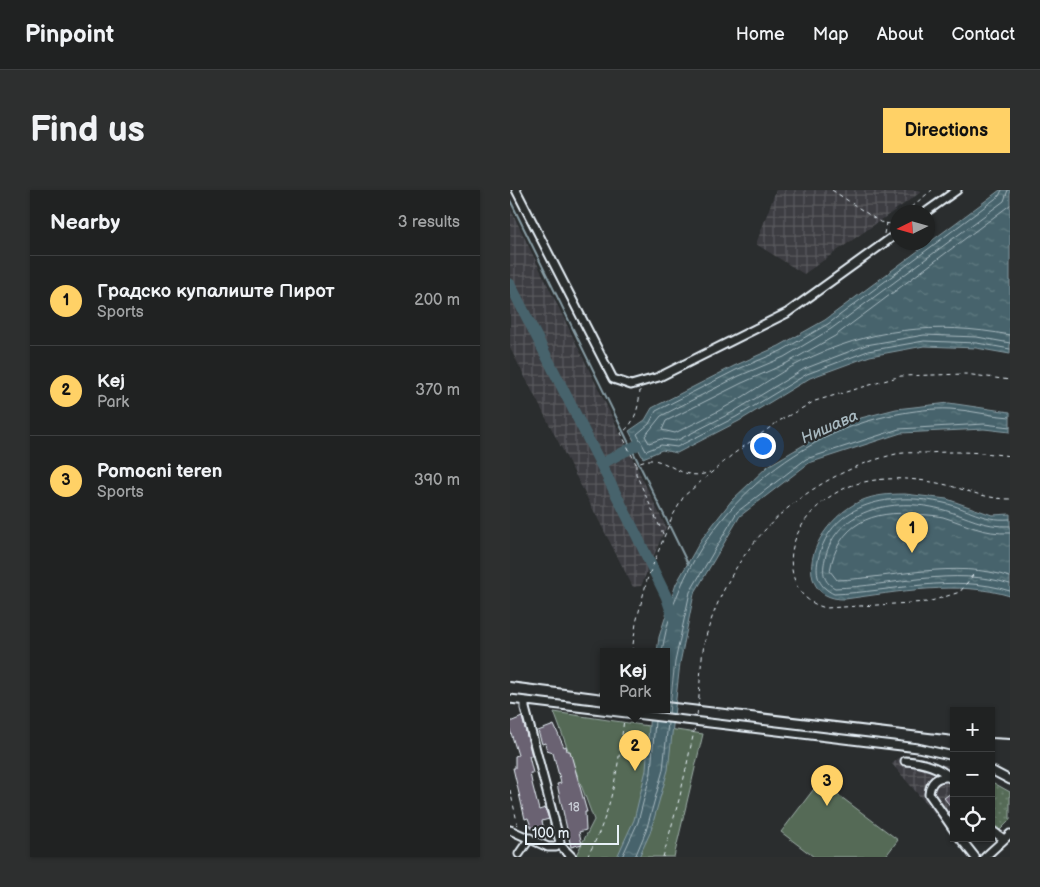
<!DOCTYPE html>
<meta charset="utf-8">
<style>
body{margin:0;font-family:"Balsamiq Sans",sans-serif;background:#2d2f2f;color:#f1f3f6}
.controls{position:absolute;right:15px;bottom:15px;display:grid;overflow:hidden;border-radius:0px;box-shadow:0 1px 4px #0004}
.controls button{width:45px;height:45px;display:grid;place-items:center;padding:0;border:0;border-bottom:1px solid #3d3f40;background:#202222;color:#f1f3f6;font:25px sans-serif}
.compass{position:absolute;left:380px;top:15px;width:45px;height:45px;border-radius:50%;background:#202222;box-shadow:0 1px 4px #0004;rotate:265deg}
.scale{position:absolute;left:15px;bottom:12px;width:94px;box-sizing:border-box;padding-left:5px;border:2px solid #e8f1f8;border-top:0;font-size:14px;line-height:18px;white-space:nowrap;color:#e8f1f8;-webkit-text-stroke:4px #2a2d2e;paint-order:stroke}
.you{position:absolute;left:252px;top:255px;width:18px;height:18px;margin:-12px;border:4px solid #fff;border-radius:50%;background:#1a73e8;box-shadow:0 0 0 8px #1a73e833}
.badge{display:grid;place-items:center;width:32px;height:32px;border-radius:50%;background:#ffd166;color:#111;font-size:16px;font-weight:700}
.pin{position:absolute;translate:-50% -41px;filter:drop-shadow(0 1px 2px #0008)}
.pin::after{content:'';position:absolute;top:26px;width:18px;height:15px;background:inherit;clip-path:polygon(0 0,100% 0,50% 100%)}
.popup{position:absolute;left:90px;top:458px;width:70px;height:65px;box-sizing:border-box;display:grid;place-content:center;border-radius:0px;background:#202222;filter:drop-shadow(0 1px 4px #0005);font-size:16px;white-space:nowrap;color:#a2a4a5}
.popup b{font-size:19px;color:#f1f3f6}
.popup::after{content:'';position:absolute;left:50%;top:100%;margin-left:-10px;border:10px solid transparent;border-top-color:#202222}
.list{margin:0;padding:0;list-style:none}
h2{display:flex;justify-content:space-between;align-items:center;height:65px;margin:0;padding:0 20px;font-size:21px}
h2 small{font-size:16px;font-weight:400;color:#a2a4a5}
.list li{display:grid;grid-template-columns:32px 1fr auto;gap:15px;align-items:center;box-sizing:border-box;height:90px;padding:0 20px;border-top:1px solid #3d3f40}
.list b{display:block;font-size:19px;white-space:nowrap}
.list p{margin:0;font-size:16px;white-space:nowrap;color:#a2a4a5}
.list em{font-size:16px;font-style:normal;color:#a2a4a5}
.icon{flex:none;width:28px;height:28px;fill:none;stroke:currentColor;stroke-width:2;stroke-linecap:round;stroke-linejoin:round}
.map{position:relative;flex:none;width:500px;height:667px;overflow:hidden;border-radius:0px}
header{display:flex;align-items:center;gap:30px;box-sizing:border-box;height:70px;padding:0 25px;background:#202222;border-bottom:1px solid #3d3f40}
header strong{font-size:24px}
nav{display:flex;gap:28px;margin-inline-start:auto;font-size:18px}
.intro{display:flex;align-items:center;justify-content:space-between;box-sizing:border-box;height:120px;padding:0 30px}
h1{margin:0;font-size:35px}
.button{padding:12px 22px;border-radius:0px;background:#ffd166;color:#111;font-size:18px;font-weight:700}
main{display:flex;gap:30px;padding:0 30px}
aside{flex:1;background:#202222;border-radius:0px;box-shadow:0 1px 4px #0004}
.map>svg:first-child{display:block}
.industrial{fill:url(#industrial-grid)}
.grass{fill:url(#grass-dots);stroke:#9eaea8}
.park{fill:#556b57;stroke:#9eaea8}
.water{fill:url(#water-ripples);stroke:#879ca4}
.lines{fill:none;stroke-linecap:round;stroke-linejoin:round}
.shore{stroke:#a8b9c0;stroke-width:1}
.stream{stroke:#879ca4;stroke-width:2}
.river{stroke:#47646c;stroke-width:11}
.building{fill:#6a6272;stroke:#e8f1f8}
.minor-casing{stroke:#e8f1f8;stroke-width:11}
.path{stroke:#e8f1f8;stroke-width:1;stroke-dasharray:4 4;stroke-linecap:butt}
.minor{stroke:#2a2d2e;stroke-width:7}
.rail{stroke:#e8f1f8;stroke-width:2}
.labels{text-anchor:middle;stroke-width:4.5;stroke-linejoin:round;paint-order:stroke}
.number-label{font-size:12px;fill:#c8cdd6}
.water-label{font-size:16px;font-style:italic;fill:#a8b9c0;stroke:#2a2d2e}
</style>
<header>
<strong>Pinpoint</strong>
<nav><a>Home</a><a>Map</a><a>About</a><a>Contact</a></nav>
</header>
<div class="intro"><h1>Find us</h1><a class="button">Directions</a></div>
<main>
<aside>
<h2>Nearby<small>3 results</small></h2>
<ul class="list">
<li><span class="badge">1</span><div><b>Градско купалиште Пирот</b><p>Sports</p></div><em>200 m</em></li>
<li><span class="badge">2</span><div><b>Кеј</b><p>Park</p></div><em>370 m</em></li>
<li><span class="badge">3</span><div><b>Pomocni teren</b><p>Sports</p></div><em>390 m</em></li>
</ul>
</aside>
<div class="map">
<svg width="500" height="667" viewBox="0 0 500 667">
<defs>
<pattern id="industrial-grid" width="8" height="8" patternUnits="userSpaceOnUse" patternTransform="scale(1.25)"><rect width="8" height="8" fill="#3d3d42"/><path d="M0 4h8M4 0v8" fill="none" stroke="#595a5e"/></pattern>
<pattern id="grass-dots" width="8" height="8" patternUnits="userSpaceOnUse" patternTransform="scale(1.25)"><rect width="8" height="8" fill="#556b57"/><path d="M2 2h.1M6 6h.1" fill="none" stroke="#6d8170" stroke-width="1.8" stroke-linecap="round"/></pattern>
<pattern id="water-ripples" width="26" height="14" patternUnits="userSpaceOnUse" patternTransform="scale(1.25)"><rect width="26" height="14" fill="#47646c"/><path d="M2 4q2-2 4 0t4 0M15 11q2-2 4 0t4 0" fill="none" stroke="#627b82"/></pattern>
</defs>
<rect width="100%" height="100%" fill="#2a2d2e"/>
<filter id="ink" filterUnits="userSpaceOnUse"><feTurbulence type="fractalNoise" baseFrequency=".02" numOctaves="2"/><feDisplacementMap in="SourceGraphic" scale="10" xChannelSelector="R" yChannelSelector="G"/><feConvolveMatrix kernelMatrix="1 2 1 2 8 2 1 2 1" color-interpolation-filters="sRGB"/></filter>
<g filter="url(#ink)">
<path class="industrial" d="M 266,0 L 408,0 L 411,2 L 294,84 L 246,54 Z
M 0,18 L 156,337 L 131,396 L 123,397 L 0,158 Z
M 391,566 L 444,577 L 444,646 L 382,574 Z"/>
<path class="grass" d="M 482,592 L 500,602 L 500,630 L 490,640 L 481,633 Z"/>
<path class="park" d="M 44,522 L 193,544 L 164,667 L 65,667 L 84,630 Z
M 310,591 L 388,650 L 375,667 L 304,667 L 271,642 Z"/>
<path class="water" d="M 490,0 L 500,0 L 500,164 L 466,158 L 414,156 L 360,166 L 300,188 L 229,231 L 167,263 L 152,260 L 133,268 L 119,241 L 135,230 L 142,218 L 224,176 L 269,156 L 315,130 Z
M 439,213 L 500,222 L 500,242 L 474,239 L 391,243 L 299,273 L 230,326 L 184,404 L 170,473 L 158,580 L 140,643 L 129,667 L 107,667 L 124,630 L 136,580 L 140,520 L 156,520 L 156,462 L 147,462 L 149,447 L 166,394 L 191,350 L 222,310 L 258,276 L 331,233 L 386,219 Z
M 395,304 L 437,309 L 482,325 L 500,324 L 500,406 C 449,390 387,402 335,409 C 302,410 295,381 307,355 C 313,340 329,323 343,315 C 359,305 377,304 395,304 Z"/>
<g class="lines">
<path class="shore" d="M 492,0 L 489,6 L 318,134 L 271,161 L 226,180 L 146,221 L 139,234 L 127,244 L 136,261 L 151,255 L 167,257 L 226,227 L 297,184 L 358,161 L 414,151 L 467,153 L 500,159
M 498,0 L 494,11 L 321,139 L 274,167 L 229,186 L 151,226 L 135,246 L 139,253 L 151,249 L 166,251 L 223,222 L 294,179 L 356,155 L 414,145 L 467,147 L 500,153
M 500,15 L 325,146 L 277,173 L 232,193 L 156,231 L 152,240 L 165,243 C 183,234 202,225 219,215 C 244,201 266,184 291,172 C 360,138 425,131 500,145
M 500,329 C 470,331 460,319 434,313 C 384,302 321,310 308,370 C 305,386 309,397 324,404 C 381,402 444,383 500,401
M 500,336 C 472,337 459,327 434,320 C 390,307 326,316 315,369 C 312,382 313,392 325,398 C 382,396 444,376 500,394
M 500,343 C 472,344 459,335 433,327 C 425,325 415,325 406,324 C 362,320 328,333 320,381 L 327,390 C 383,388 445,369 500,387
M 152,462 C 169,344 272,245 387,224 C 403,221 424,218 440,219 C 460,220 480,226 500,227
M 159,523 L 165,472 L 180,402 L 227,322 L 296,269 L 389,239 L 474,234 L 500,237
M 112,667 L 128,632 L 141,582 L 145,531
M 125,667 L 136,641 L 153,580 L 158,533"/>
<path class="stream" d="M 0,10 L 178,374"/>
<path class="river" d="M 0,94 L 125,342 L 156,406 L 163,427
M 91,274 L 127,255"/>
</g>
<path class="building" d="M 12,527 L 22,566 L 19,566 L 23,583 L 20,583 L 22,593 L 29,620 L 35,618 L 39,629 L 32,631 L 35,644 L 42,642 L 43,647 L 35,649 L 33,644 L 27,646 L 25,638 L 22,639 L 18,628 L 15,629 L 3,578 L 5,578 L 5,566 L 8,565 L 0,540 L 0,532 Z
M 44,535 L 54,557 L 56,556 L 57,561 L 60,561 L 77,622 L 75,622 L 76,640 L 69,642 L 72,654 L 61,657 L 47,594 L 51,593 L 48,582 L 43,563 L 37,561 L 35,553 L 32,554 L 28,541 Z
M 444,601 L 444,630 L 438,622 L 442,618 L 434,608 Z"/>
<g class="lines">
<defs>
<path id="minor" d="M 6,0 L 103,189 L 121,195 L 149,187 L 277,123 L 388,43
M 416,22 L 447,0
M 0,509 L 408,558 L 444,566
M 395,571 C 413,572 428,576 441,588
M 481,580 L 500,590
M 444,590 L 438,587 C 427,586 420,592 419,604 L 444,640
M 0,640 L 38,657 L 46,657 L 50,652 L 15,518 L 15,511
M 481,640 L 494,649
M 450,648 L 465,667
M 49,654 L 62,667
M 9,664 L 20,648
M 475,667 L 500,644"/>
</defs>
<use href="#minor" class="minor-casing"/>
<path class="path" d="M 322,0 L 370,32 L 380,34 L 388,29
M 395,22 L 422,0
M 374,44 L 376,33 L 381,39
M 130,200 C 129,216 125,235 111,243 L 126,274 C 155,258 167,295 200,282
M 126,274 L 126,284 L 154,346
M 463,385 L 450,402 L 418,412 L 316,418 C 300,414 288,404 284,388 C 270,344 313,300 354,292 C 382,286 410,289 437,295 C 459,301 478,309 500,309
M 122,462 L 126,433 L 137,390 L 162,327 L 174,306 L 222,265 L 269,231 L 305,211 L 391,186 L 455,184 L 500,190
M 187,525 C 191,498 189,469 197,443 C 224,352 294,286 386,264 C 396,262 407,263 417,263 C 445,261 472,262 500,266
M 0,600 L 8,636
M 77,667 C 102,623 108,579 114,529
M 153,667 L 170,606 L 185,537"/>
<use href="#minor" class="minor"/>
<path class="rail" d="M 0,492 L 94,504
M 156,512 L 444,546
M 481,548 L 500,549"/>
</g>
</g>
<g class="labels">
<g class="number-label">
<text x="64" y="621">18</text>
</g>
<g class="water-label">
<text transform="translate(319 236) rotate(-24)" y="6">Нишава</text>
</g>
</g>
</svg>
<div class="controls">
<button>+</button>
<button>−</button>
<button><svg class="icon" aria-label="locate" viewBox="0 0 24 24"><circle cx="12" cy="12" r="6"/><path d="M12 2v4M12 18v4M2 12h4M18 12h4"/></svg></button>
</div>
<svg class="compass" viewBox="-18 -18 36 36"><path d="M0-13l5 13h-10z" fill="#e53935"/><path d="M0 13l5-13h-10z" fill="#a2a4a5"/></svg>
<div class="scale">100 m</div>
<div class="you"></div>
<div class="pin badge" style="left:402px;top:363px">1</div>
<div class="pin badge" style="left:125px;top:581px">2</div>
<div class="popup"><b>Кеј</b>Park</div>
<div class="pin badge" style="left:317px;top:616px">3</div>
</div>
</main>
